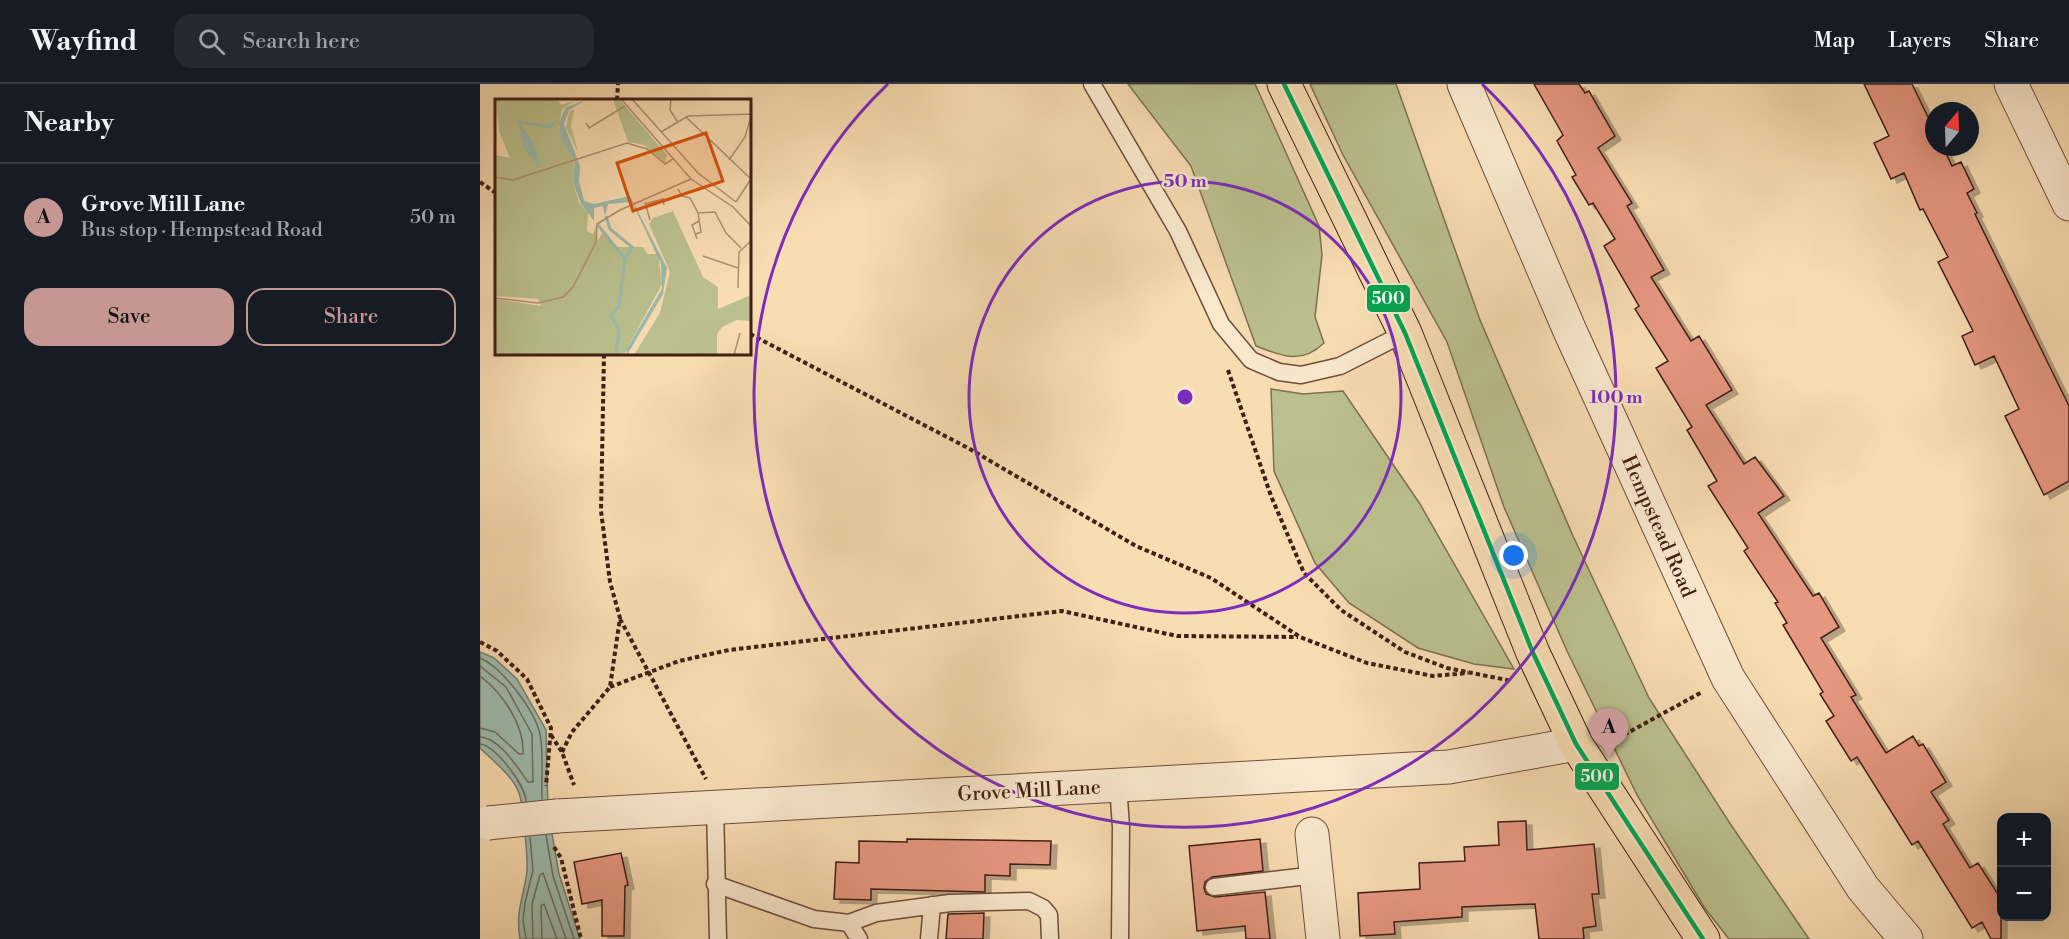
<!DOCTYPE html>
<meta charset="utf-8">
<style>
body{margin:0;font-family:"Libre Bodoni",serif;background:#242831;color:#f1f3f6}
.controls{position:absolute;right:18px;bottom:18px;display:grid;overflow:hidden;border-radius:12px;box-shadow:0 6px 24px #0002}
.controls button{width:54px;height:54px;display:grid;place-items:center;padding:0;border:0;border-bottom:2px solid #363941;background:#171b24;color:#f1f3f6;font:30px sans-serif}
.compass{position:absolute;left:1445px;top:18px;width:54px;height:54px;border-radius:50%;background:#171b24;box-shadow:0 6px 24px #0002;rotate:19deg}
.you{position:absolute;left:1034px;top:472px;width:21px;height:21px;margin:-15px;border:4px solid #fff;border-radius:50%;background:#1a73e8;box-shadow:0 0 0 9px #1a73e833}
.badge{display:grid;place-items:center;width:39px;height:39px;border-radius:50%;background:#c59692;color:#111;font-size:20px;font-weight:700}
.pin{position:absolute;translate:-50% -50px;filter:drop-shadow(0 2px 3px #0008)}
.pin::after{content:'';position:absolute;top:32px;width:21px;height:18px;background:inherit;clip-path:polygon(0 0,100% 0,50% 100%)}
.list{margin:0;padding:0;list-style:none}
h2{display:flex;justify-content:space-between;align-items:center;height:78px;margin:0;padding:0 24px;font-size:26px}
h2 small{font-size:20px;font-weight:400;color:#9ea1a6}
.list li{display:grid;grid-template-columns:39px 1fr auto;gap:18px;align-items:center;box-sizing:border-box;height:108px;padding:0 24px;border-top:2px solid #363941}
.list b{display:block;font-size:22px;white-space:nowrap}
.list p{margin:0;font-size:20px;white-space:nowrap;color:#9ea1a6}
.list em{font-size:20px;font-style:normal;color:#9ea1a6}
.actions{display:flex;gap:12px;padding:18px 24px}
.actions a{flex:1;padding:14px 0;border:2px solid #c59692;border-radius:18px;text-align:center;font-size:21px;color:#c59692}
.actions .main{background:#c59692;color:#111}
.icon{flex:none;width:33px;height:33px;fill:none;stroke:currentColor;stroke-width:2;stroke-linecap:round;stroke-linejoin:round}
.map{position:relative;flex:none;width:1589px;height:855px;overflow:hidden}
header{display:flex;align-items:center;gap:36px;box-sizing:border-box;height:84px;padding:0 30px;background:#171b24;border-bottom:2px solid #363941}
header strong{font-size:28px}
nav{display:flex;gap:33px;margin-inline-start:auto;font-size:21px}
.search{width:420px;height:54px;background:#242831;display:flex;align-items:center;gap:15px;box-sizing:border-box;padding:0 21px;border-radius:18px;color:#9ea1a6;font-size:22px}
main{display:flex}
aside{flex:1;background:#171b24}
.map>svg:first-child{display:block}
.green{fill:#bbc18e;stroke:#7e7050;stroke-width:1.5}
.water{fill:#9dbbae;stroke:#787d70;stroke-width:1.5}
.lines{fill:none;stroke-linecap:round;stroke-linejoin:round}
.shore{stroke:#6f6d60;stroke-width:1.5}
.building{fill:#e69780;stroke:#411f13;stroke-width:1.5;filter:url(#shadow)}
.service-casing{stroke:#6f4e3b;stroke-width:19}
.minor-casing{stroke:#6f4e3b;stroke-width:35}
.primary-casing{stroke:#411f13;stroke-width:35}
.path{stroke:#411f13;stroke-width:4;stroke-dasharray:4.5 3;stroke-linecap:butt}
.service{stroke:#fae8cd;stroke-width:16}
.minor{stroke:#fae8cd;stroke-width:33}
.primary{stroke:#f8dcb2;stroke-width:33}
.minor-bridge-casing{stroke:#6f4e3b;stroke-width:35;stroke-linecap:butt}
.minor-bridge{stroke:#fae8cd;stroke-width:33}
.bus-1-casing{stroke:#fae8cd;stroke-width:9}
.bus-1{stroke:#00a651;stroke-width:4.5}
.ring{fill:none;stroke:#7b2cbf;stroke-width:3}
.labels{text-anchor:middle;stroke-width:5;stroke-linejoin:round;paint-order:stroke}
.street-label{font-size:20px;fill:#411f13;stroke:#fae8cd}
.inset-river{fill:none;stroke:#9dbbae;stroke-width:3}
.inset-road{fill:none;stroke:#af9072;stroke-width:1.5}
.view{fill:#d7530d;fill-opacity:0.15;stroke:#d7530d;stroke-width:3}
.inset-edge{fill:none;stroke:#411f13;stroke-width:3}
.centre{fill:#7b2cbf;stroke:#fae8cd;stroke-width:3}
.ring-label{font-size:18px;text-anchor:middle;font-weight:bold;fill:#7b2cbf;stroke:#fae8cd;stroke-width:5;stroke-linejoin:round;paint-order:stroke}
.line-badge{stroke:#fae8cd;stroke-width:2}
.badge-label{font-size:16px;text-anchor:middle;font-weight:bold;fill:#fff}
</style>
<header>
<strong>Wayfind</strong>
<div class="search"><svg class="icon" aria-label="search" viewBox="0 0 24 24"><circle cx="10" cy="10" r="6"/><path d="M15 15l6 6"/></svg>Search here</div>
<nav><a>Map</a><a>Layers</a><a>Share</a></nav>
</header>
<main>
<aside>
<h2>Nearby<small></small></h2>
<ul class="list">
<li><span class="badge">A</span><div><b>Grove Mill Lane</b><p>Bus stop · Hempstead Road</p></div><em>50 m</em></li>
</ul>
<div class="actions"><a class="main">Save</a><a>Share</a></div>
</aside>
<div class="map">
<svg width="1589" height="855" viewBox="0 0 1589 855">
<defs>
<filter id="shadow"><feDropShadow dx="6" dy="4" stdDeviation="0" flood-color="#0004"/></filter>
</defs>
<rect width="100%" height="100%" fill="#f8dcb2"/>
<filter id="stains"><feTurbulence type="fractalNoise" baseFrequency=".00333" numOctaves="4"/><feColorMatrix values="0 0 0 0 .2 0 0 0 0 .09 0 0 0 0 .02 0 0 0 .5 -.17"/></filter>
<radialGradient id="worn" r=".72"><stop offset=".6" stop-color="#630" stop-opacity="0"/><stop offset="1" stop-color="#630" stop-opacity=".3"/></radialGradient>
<path class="green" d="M 648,0 L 775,0 L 839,142 L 842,171 L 835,233 L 844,259 C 821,281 802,272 776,262 L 711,82 Z
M 830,0 L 916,0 L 1000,236 L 1093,452 L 1169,614 L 1251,741 L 1329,855 L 1249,855 L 1224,823 L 1157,711 L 1087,567 L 1024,423 L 967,258 L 863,71 Z
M 791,305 L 823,310 L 863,307 L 940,420 L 1034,585 L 994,580 L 938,564 L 869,519 L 835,479 L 794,387 Z"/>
<path class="water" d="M 0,568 L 14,574 L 37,595 L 66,646 L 68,727 L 79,790 L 100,855 L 40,855 C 35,827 44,813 47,787 C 48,777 43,719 39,709 C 33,692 13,677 0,664 Z"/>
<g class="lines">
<path class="shore" d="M 0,574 C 22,583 55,627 60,650 C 64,670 61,694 62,715
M 0,582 L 26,603 L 52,650 L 53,698 L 48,698 C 37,683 20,654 0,653
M 0,592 C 22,608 45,642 43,670 L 39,670 L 15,648 L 0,644
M 0,660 C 16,662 45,701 46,717
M 66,751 L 73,792 L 94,855
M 46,855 L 43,836 L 45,819 L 53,786 L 50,753
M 53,855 L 52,820 L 60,791 L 63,789 L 86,855
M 62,855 L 61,822 L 64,820 L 77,855"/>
</g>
<path class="building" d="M 1054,0 L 1099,0 L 1105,9 L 1109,7 L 1135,52 L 1118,64 L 1152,119 L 1147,122 L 1184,186 L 1171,193 L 1211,257 L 1219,252 L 1252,306 L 1226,321 L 1264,380 L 1275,373 L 1304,412 L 1278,429 L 1333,512 L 1339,509 L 1359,543 L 1341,554 L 1376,611 L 1371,613 L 1406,669 L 1433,652 L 1439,662 L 1443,660 L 1466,698 L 1451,708 L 1469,736 L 1463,740 L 1490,784 L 1498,779 L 1521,815 L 1521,855 L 1511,855 L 1502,838 L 1492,844 L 1438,757 L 1432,761 L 1377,673 L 1371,677 L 1346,637 L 1354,632 L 1340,610 L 1343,608 L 1303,541 L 1307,539 L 1295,519 L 1298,518 L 1264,467 L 1268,464 L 1228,402 L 1237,397 L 1207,346 L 1212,343 L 1176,284 L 1188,277 L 1155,225 L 1159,222 L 1124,162 L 1135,155 L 1113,119 L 1109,121 L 1092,93 L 1096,91 L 1077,57 L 1083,51 Z
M 1384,0 L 1432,0 L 1448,33 L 1454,30 L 1454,63 L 1463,63 L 1472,82 L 1481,78 L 1494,105 L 1487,109 L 1497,129 L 1495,130 L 1589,322 L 1589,397 L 1564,411 L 1525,332 L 1539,325 L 1514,272 L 1495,281 L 1482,252 L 1493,247 L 1458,178 L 1468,173 L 1443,125 L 1440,126 L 1424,89 L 1411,95 L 1394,59 L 1409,52 Z
M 1046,737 L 1047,766 L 1114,760 L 1119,810 L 1112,810 L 1116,842 L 1103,844 L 1104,855 L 1059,855 L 1055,820 L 982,823 L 982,833 L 914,838 L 915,850 L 880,852 L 878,809 L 940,805 L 939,779 L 985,777 L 984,763 L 1019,761 L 1018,738 Z
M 427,755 L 571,757 L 570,781 L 530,780 L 530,792 L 505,791 L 505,808 L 391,805 L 391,816 L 354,815 L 356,778 L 379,779 L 379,757 L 427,758 Z
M 780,755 L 783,787 L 732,793 L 725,798 L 724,804 L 726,810 L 735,813 L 785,808 L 790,855 L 766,855 L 765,842 L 717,847 L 709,762 Z
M 141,769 L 148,801 L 145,802 L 144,852 L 122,852 L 122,816 L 102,820 L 94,778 Z
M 504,829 L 503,855 L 466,855 L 468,830 Z"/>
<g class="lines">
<defs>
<path id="service" d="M 612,0 L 698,147 L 741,240 L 771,276 L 799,288 L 821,291 L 860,282 L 925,249
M 638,701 L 641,743 L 640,855
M 235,722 L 238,855
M 235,800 L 334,835 L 369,839 L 396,829 L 470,819 L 549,817 L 563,824 L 569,831 L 570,855
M 734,803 L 836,791
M 369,839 L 379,855
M 449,855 L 452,821"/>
<path id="minor" d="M 984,0 L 1090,247 L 1248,594 L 1383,804 L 1426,855
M 1531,0 L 1589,120
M 77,732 L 969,683 L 1096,660
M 832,750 L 843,855"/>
<path id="primary" d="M 804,0 L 925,249 L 1053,569 L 1096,660 L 1223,855"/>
</defs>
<use href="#service" class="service-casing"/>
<use href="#minor" class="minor-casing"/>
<use href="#primary" class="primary-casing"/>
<path class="path" d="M 137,16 L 138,0
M 0,98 L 16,109
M 270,250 L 488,364 L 656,462 L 731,494 L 820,553 L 887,579 L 953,592 L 988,589
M 748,286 L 791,412 L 824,489 L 861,526 L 925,568 L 967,584 L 1032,597
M 140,535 L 226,695
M 0,558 L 17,567 L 47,595 L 71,644 L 66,702
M 130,603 L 199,577 L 249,566 L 582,527 L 697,552 L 818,553
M 71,651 L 82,668 L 94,701
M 1131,658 L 1222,608
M 82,668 L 92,648 L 130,603 L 140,534 L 130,498 L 121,427 L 124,270
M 74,763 L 81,774 L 101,855"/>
<use href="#service" class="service"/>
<use href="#minor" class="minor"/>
<use href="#primary" class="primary"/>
<defs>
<path id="minor-bridge" d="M 8,739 L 77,732"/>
</defs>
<use href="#minor-bridge" class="minor-bridge-casing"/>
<use href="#minor-bridge" class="minor-bridge"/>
<defs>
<path id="bus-1" d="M 804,0 L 925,249 L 1053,569 L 1096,660 L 1223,855"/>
</defs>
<use href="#bus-1" class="bus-1-casing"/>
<use href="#bus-1" class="bus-1"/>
</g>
<g class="ring">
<circle cx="705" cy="313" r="216"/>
<path d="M1002 0A431 431 0 1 1 408 0"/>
</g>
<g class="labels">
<g class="street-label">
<text transform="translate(1179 442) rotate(66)" y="7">Hempstead Road</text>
<text transform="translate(549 706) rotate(-3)" y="7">Grove Mill Lane</text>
</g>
</g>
<g transform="translate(15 15)">
<rect width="256" height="256" fill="#f8dcb2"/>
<path d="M 1,0 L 63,0 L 66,6 L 80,2 L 67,10 L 64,28 L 80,62 L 78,83 L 84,104 L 93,114 L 92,132 L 98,135 L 101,127 L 103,142 L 107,134 L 123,148 L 148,148 L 152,155 L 163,155 L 167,185 L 129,255 L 0,256 L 0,200 L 46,207 L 43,200 L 0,197 L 0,56 L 15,59 L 4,32 ZM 118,0 L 124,0 L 172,56 L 170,64 L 149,46 L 133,43 ZM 79,10 L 76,27 L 83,53 L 71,29 L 74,13 ZM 178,112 L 208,178 L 223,188 L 223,210 L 256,196 L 256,222 L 242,221 L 227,228 L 222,235 L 222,256 L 139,256 L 165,214 L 175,173 L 154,125 L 158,119 Z" fill="#bbc18e"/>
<path d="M 92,0 L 74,11 L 69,25 L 85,67 L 84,82 L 89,102 L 99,105 L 135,97 L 172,169 L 168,195 L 132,256 L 131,251 L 167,190 L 166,165 L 137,103 L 113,105 L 110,117 L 108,107 L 99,109 L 99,122 L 86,105 L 78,83 L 80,62 L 67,41 L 64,25 L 70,9 ZM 30,31 L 41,50 L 45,68 L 29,49 L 25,33 Z" fill="#9dbbae"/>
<path class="inset-river" d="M 27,31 L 25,23 L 54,28 L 60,24M 111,117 L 115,130 L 137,148 L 130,160 L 124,207 L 116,216 L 124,232 L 121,256M 103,126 L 130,160"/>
<path class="inset-road" d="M 126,0 L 196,80 L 238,108 L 257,128M 137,0 L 203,74 L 241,103M 176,0 L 175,11 L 182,22M 191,18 L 257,81M 91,24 L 94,29 L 130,7M 166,33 L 193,17 L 257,15M 234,61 L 250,38 L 257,15M 0,78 L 18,81 L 132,44 L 152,50 L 170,65 L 178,60M 183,90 L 187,97 L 195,99 L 203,114 L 206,133 L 201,135M 150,103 L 155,121M 241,103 L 256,80M 150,105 L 168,100 L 169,106M 203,114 L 220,113 L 231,134 L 246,149M 202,140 L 197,126 L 204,122M 208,157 L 243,169M 243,189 L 244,153 L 257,141M 0,199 L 43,204 L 68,198 L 78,188 L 101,143 L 102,125 L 125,111 L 196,80M 239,256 L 245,234"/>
<path class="view" d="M 211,34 L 228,82 L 138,112 L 122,64 Z"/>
<rect width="256" height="256" class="inset-edge"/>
</g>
<circle cx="705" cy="313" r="9" class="centre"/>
<g class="ring-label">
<text x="705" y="103">50 m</text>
<text x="1136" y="319">100 m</text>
</g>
<g class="line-badge">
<rect x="886" y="200" width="45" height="29" rx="6" fill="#00a651"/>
<rect x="1094" y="678" width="46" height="29" rx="6" fill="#00a651"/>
</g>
<g class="badge-label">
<text x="908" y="220">500</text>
<text x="1117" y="698">500</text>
</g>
<rect width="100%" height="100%" filter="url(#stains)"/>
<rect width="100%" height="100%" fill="url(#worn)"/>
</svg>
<div class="controls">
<button>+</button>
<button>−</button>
</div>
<svg class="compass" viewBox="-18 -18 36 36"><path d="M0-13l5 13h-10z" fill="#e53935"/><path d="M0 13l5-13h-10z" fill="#9ea1a6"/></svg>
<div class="you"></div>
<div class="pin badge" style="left:1129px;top:674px">A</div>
</div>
</main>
